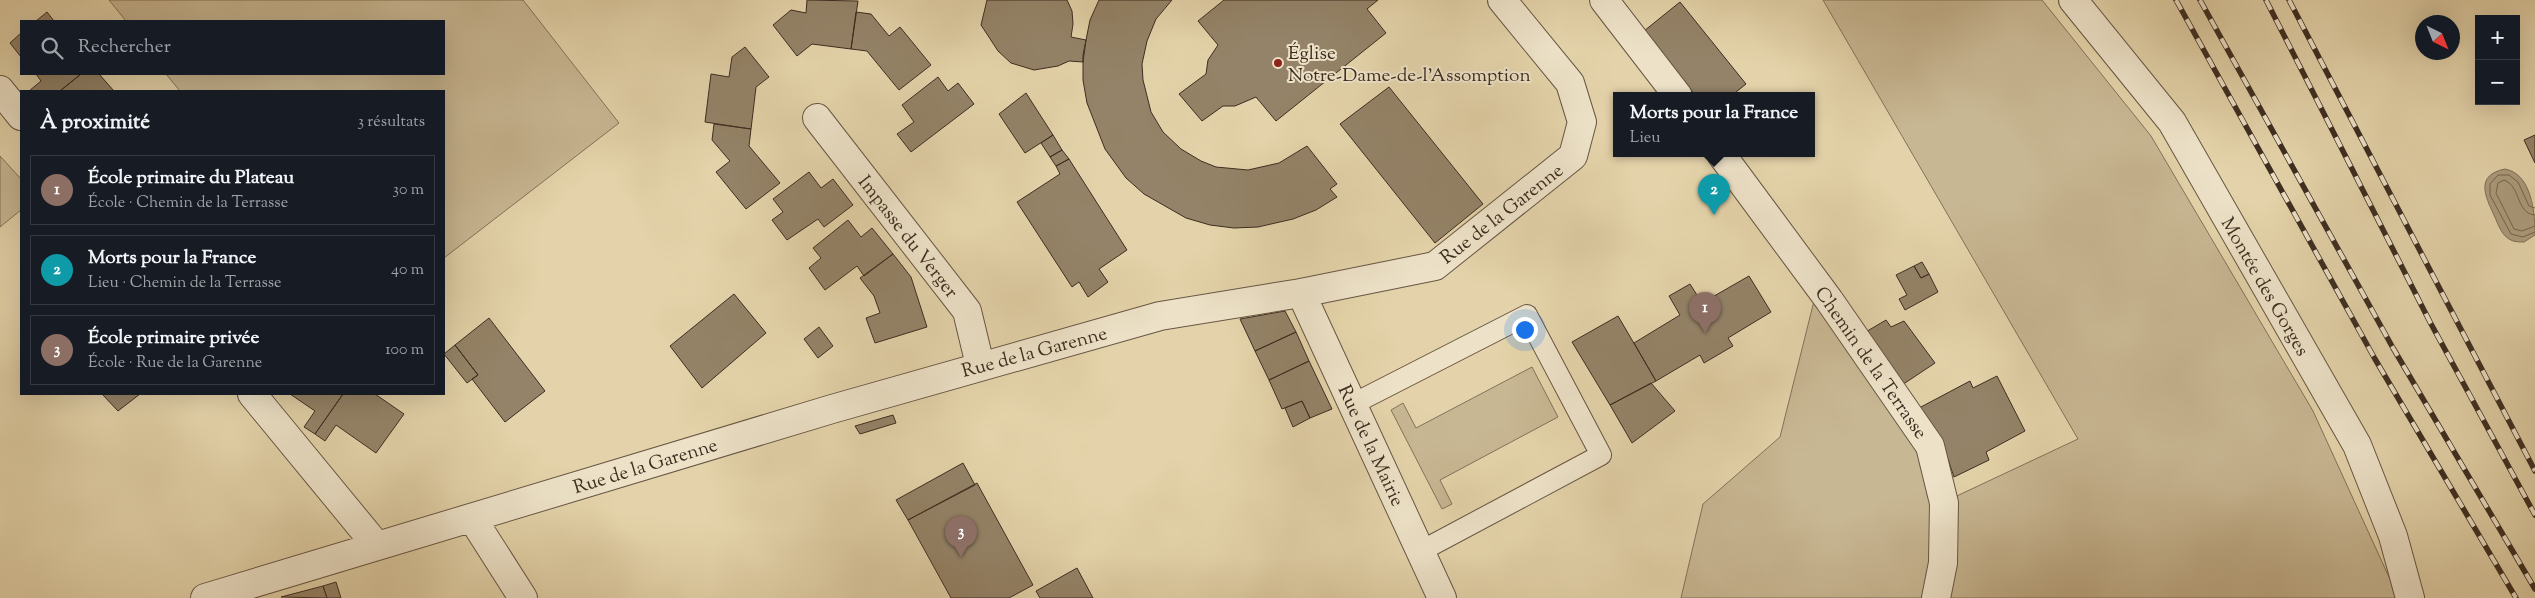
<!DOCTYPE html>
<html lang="fr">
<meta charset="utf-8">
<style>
body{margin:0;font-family:"Sorts Mill Goudy",serif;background:#242831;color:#f1f3f6}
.controls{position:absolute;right:15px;top:15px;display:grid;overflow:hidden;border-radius:0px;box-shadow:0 5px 20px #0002}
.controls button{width:45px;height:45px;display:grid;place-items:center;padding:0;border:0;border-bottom:1px solid #363941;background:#171b24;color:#f1f3f6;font:25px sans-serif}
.compass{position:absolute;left:2415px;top:15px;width:45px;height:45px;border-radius:50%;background:#171b24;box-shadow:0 5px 20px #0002;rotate:137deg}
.you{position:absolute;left:1524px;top:329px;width:18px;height:18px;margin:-12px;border:4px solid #fff;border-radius:50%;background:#1a73e8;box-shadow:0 0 0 8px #1a73e833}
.badge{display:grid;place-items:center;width:32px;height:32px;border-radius:50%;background:#d93025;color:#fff;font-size:16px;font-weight:700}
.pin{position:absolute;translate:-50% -41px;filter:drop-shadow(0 1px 2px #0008)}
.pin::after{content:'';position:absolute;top:26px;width:18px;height:15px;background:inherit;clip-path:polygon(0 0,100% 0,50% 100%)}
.popup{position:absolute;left:1613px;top:92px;width:202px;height:65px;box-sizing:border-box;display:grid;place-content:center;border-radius:0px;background:#171b24;filter:drop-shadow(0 1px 4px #0005);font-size:16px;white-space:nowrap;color:#9ea1a6}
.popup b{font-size:19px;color:#f1f3f6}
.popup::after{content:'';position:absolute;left:50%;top:100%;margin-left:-10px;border:10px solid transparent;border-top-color:#171b24}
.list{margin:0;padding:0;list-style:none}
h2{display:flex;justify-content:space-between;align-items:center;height:65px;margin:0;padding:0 20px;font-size:21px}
h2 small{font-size:16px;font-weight:400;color:#9ea1a6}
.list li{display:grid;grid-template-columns:32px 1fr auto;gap:15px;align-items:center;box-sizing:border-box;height:70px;margin:0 10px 10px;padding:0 10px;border:1px solid #363941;border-radius:0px}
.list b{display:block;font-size:19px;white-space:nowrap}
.list p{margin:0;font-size:16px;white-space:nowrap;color:#9ea1a6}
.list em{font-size:16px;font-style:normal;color:#9ea1a6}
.icon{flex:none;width:28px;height:28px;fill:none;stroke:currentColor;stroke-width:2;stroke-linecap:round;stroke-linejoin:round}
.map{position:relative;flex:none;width:2535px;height:598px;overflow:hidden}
.search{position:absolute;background:#171b24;box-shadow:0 5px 20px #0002;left:20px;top:20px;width:425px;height:55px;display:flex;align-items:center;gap:12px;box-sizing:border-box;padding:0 18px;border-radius:0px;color:#9ea1a6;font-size:19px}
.panel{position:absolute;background:#171b24;box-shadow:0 5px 20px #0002;left:20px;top:90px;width:425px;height:305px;border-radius:0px}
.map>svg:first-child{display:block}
.green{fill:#c8b793;stroke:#82725a}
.water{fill:#ab9b7b;stroke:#7f6f57}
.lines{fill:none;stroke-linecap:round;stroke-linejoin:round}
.shore{stroke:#74644e;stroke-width:1}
.building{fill:#948368;stroke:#3d2d21}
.lane-casing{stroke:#675643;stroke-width:22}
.street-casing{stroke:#675643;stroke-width:30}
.lane{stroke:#ede2c8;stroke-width:20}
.street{stroke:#ede2c8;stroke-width:28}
.rail-casing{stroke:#3d2d21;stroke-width:5.5}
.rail{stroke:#ede2c8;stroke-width:4;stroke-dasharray:11;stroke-linecap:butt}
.poi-dot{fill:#8f2418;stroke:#ede2c8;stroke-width:2}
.labels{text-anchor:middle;stroke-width:4;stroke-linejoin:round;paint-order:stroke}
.poi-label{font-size:19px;fill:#3d2d21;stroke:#ede2c8;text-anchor:start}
.street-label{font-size:19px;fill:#3d2d21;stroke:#ede2c8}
</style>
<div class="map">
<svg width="2535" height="598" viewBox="0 0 2535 598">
<rect width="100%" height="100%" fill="#e4d3aa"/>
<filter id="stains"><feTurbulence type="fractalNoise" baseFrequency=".004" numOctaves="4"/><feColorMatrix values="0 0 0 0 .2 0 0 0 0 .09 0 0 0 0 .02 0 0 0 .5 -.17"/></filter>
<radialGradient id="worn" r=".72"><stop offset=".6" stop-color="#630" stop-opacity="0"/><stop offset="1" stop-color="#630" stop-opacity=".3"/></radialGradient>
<path class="green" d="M 109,0 L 523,0 L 619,123 L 444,258 L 444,91 L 180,91 L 166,74 L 444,74 L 444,21 L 126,21 Z
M 1823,0 L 2042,0 L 2151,136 L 2313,411 L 2394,588 L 2396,598 L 1681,598 L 1703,504 L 1780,437 L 1818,285 L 1930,446 L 1944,502 L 2078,439 Z
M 0,156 L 21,179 L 21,210 L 0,227 Z
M 1532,367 L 1558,417 L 1440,480 L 1452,504 L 1442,509 L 1391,410 L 1403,403 L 1416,428 Z"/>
<path class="water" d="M 2505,169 C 2532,174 2535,213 2535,235 L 2524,242 C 2519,242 2513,242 2509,239 C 2501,234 2498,224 2494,215 C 2485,196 2475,175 2505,169 Z"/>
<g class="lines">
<path class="shore" d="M 2535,208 L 2529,206 L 2518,182 L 2509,175 L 2498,175 L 2490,184 L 2490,195 L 2511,234 L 2523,237 L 2535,232
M 2535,215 C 2516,214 2521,186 2504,180 L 2498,183 L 2496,193 L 2514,229 L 2522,231 L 2535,226"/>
</g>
<path class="building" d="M 807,0 L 858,1 L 851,49 L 812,44 L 797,56 L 773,25 L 791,10 L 806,13 Z
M 987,0 L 1067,0 L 1072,11 L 1073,24 L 1071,37 L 1086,40 L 1083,62 L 1069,61 L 1058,66 L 1034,70 L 1011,63 L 998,51 L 981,25 Z
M 1099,0 L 1172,0 L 1156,19 L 1147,41 L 1142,64 L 1143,80 L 1151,112 L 1163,132 L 1181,149 L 1201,161 L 1216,167 L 1248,170 L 1279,163 L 1307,146 L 1337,184 L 1330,189 L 1337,197 L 1316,210 L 1293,219 L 1258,227 L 1234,228 L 1210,225 L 1186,218 L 1144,194 L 1126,178 L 1105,149 L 1087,103 L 1083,80 L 1083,55 L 1090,20 Z
M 1224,0 L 1378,0 L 1367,9 L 1386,33 L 1276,121 L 1256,97 L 1235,106 L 1223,106 L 1202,121 L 1179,94 L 1206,74 L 1208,60 L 1218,45 L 1198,21 Z
M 1680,2 L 1746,84 L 1731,96 L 1696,96 L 1644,31 Z
M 47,12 L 54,21 L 36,21 Z
M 856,12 L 871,14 L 889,36 L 900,27 L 931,65 L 899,90 L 867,51 L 851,49 Z
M 21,33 L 21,57 L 10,43 Z
M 745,47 L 769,77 L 756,87 L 751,129 L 705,122 L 711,74 L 729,77 L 732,57 Z
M 36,74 L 81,74 L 60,91 L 29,91 L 41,81 Z
M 81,74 L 99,74 L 114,91 L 60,91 Z
M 938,77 L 948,91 L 958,83 L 974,104 L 911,152 L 897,134 L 914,122 L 902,105 Z
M 1389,87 L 1483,204 L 1435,243 L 1340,124 Z
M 1026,93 L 1053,135 L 1025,153 L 999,114 Z
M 714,124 L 751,129 L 749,146 L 780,183 L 746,209 L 716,172 L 730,161 L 712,140 Z
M 1053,135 L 1062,150 L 1050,157 L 1041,143 Z
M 2535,135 L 2535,163 L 2524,140 Z
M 1062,150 L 1069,159 L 1056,166 L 1050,157 Z
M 1069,159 L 1127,250 L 1099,269 L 1108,282 L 1088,297 L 1079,282 L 1072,287 L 1017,202 L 1060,174 L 1056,166 Z
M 809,172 L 821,188 L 833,179 L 853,205 L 824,227 L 818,219 L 787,240 L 772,220 L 783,212 L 773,199 Z
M 848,220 L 861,237 L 872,228 L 893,254 L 864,276 L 857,266 L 825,290 L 809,268 L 821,258 L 813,248 Z
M 893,254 L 911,277 L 927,327 L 875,343 L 866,318 L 880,313 L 874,296 L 860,278 Z
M 1922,262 L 1929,274 L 1921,278 L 1914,266 Z
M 1914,266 L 1921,278 L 1929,274 L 1938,292 L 1905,310 L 1899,299 L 1907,295 L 1896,275 Z
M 1749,276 L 1771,312 L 1728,338 L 1733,346 L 1704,363 L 1700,355 L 1656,381 L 1634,343 L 1680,315 L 1669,296 L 1690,284 L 1702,303 Z
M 734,294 L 766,333 L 702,388 L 670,346 Z
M 1285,311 L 1296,332 L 1255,351 L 1240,319 Z
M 1618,316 L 1656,381 L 1610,405 L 1572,342 Z
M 489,318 L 545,391 L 505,422 L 472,379 L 478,375 L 455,345 Z
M 1886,320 L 1891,327 L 1904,321 L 1935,363 L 1902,385 L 1864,333 Z
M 819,327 L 833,346 L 818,358 L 804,339 Z
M 1296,332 L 1309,361 L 1269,380 L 1255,351 Z
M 455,345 L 478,375 L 467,383 L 444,354 Z
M 1309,361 L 1332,409 L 1310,418 L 1302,401 L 1282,409 L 1269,380 Z
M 1997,376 L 2025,431 L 1986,452 L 1989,460 L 1954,477 L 1940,436 L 1919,408 L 1970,381 L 1973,388 Z
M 1651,383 L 1675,411 L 1632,443 L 1610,405 Z
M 102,394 L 140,394 L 118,411 Z
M 290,394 L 343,394 L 315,434 L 304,427 L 315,411 Z
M 343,394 L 375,394 L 404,414 L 376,453 L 336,425 L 325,441 L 315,434 Z
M 1302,401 L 1310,418 L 1293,427 L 1285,408 Z
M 893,415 L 896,423 L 860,434 L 855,426 Z
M 963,463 L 975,485 L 908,520 L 896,500 Z
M 977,483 L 1033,585 L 1009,598 L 951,598 L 908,520 Z
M 1077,568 L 1093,598 L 1040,598 L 1036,591 Z
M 336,582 L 341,598 L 327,598 L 323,586 Z
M 323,586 L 327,598 L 281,597 Z"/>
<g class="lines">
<defs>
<path id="lane" d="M 1353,404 L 1527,315 L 1601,455 L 1421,551"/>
<path id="street" d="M 1604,0 L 1678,96
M 2073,0 L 2172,122 L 2357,445 L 2393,536 L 2410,598
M 0,90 L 21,116
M 817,118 L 967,311 L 980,365
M 1721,154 L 1829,300 L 1930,446 L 1944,503 L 1943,563 L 1936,598
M 1301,293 L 1442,598
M 252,394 L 377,546
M 472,518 L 523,598
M 205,598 L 832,409 L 1160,316 L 1301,293 L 1435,266 L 1573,156 L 1582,122 L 1570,83 L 1502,0"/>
</defs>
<use href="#lane" class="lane-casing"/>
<use href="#street" class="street-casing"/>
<use href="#lane" class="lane"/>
<use href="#street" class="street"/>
<defs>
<path id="rail" d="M 2176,0 L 2375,359 L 2516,598
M 2200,0 L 2393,348 L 2535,589
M 2266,0 L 2430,322 L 2535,515
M 2289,0 L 2535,471"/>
</defs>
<use href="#rail" class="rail-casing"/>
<use href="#rail" class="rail"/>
</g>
<circle class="poi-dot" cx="1278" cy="63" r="5"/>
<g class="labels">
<g class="poi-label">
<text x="1288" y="59">Église<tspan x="1288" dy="22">Notre-Dame-de-l'Assomption</tspan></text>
</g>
<g class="street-label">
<text transform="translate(1501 213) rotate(-38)" y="7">Rue de la Garenne</text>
<text transform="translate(909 236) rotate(52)" y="7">Impasse du Verger</text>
<text transform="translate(2266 286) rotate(60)" y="7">Montée des Gorges</text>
<text transform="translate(1034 351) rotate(-15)" y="7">Rue de la Garenne</text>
<text transform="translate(1872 362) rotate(55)" y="7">Chemin de la Terrasse</text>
<text transform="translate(1372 445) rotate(65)" y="7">Rue de la Mairie</text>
<text transform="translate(645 465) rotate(-17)" y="7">Rue de la Garenne</text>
</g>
</g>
<rect width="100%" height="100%" filter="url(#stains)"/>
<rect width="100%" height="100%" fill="url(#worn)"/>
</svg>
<div class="controls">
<button>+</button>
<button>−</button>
</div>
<svg class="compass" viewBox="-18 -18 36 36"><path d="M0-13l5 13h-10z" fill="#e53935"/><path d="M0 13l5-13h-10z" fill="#9ea1a6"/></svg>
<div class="you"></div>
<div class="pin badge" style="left:1705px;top:333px;background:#8d6e63">1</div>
<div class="pin badge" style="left:1714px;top:215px;background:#0f9aa8">2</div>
<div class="popup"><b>Morts pour la France</b>Lieu</div>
<div class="pin badge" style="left:961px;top:557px;background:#8d6e63">3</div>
<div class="search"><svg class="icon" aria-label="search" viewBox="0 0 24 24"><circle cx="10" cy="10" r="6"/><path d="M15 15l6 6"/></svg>Rechercher</div>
<section class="panel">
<h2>À proximité<small>3 résultats</small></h2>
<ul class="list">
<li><span class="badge" style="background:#8d6e63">1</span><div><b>École primaire du Plateau</b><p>École · Chemin de la Terrasse</p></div><em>30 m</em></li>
<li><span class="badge" style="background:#0f9aa8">2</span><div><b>Morts pour la France</b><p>Lieu · Chemin de la Terrasse</p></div><em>40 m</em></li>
<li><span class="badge" style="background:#8d6e63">3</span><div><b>École primaire privée</b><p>École · Rue de la Garenne</p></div><em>100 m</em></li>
</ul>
</section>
</div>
